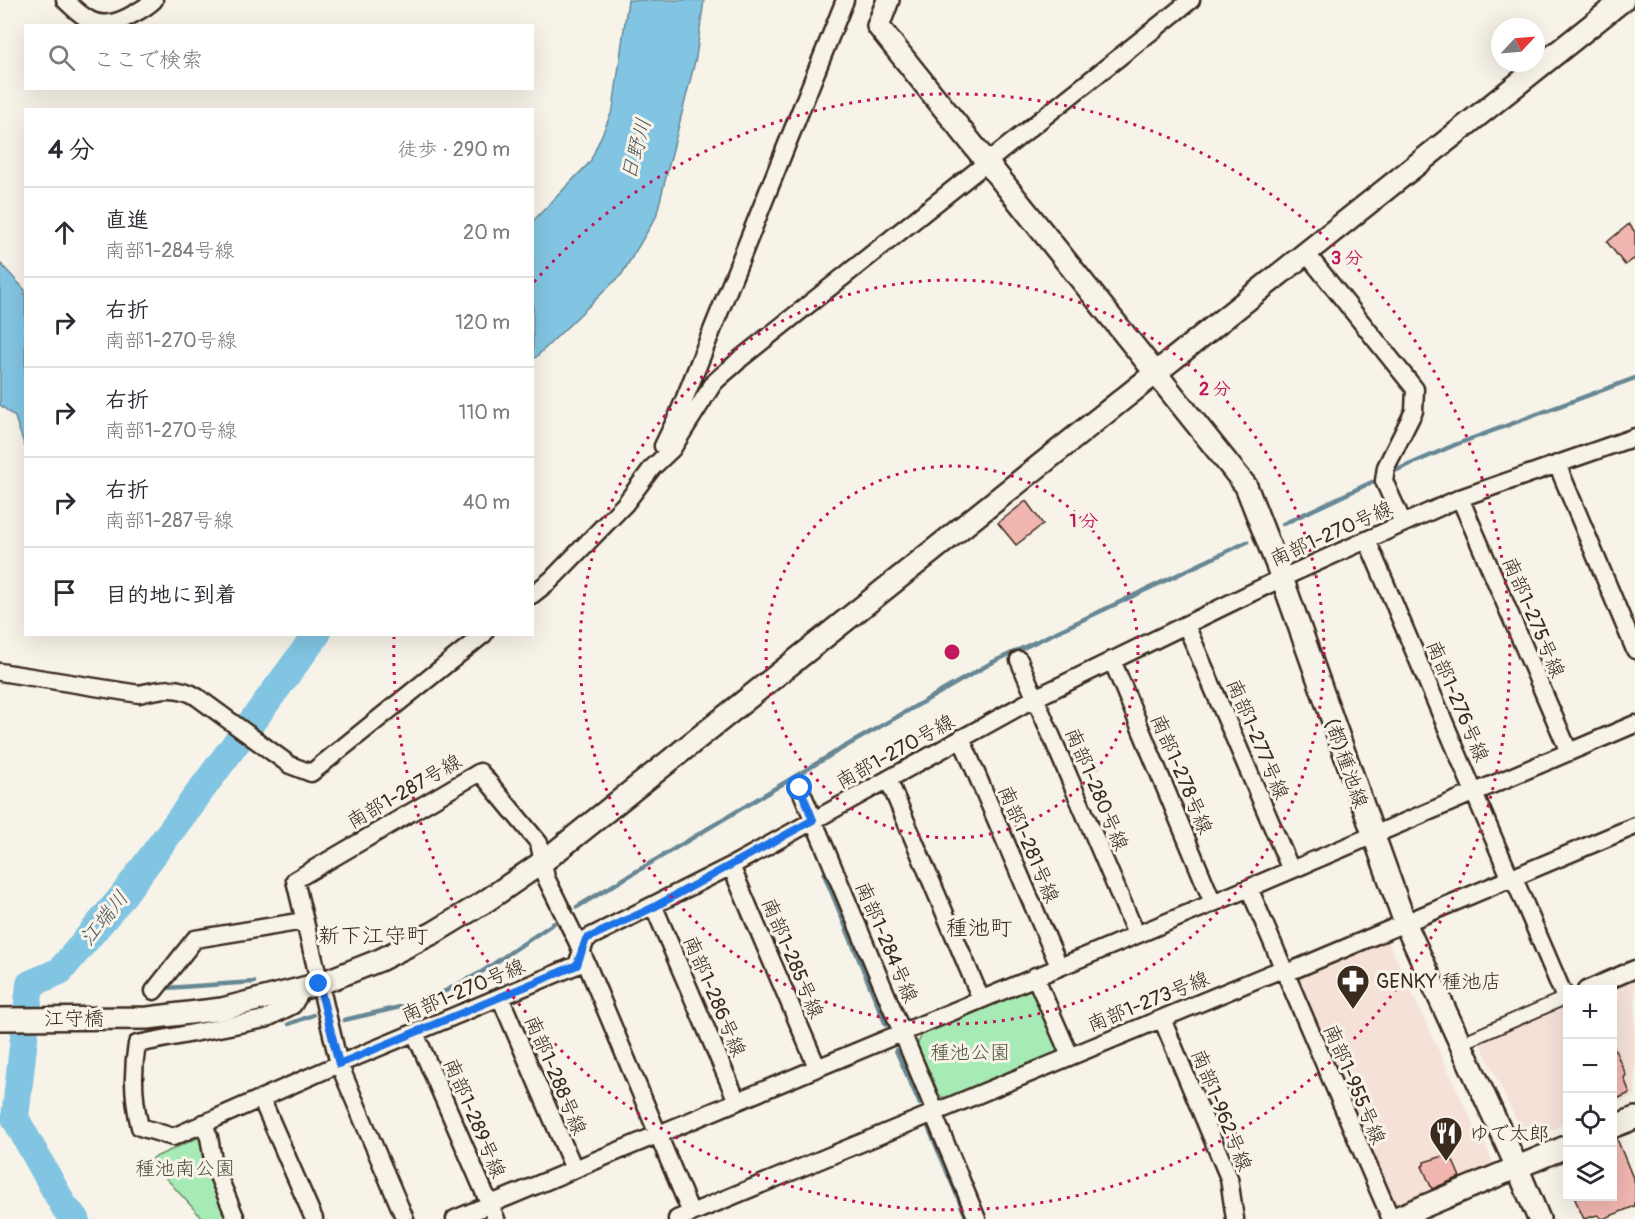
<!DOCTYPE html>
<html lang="ja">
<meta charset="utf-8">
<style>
body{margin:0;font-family:Pangolin,"Klee One",sans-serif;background:#f2f2f3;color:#2b2b33}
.controls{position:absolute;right:18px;bottom:18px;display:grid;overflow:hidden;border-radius:0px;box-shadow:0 6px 24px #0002}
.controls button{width:54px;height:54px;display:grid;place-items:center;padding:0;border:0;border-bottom:2px solid #e1e1e2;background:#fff;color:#2b2b33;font:30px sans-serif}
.compass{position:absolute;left:1491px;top:18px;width:54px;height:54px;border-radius:50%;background:#fff;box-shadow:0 6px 24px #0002;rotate:64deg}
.stop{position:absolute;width:18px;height:18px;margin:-14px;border:4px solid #1a73e8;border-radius:50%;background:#fff}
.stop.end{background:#1a73e8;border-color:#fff;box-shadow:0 2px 6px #0008}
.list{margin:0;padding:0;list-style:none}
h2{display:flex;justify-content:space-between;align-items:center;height:78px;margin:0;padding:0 24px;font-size:26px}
h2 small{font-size:20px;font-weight:400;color:#7c7c81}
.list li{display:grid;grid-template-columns:39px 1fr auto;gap:18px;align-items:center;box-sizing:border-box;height:90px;padding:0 24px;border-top:2px solid #e1e1e2}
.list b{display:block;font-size:22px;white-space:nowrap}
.list p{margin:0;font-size:20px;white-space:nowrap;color:#7c7c81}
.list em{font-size:20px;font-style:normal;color:#7c7c81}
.icon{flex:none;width:33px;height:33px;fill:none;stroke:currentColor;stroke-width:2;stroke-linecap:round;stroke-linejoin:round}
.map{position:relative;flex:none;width:1635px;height:1219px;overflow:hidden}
.search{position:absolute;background:#fff;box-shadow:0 6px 24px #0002;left:24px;top:24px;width:510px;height:66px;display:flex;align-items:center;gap:15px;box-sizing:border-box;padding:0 21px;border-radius:0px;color:#7c7c81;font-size:22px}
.panel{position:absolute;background:#fff;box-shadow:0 6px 24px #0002;left:24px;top:108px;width:510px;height:528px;border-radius:0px}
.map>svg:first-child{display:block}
.built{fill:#f5e1d7}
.green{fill:#a6ebb6;stroke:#708a6a;stroke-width:1.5}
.water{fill:#82c5e3;stroke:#668794;stroke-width:1.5}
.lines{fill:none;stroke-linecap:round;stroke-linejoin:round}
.stream{stroke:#668794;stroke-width:4.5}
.river{stroke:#82c5e3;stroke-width:28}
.building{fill:#f1b6af;stroke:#3b2a1e;stroke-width:1.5}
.pedestrian-casing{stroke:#3b2a1e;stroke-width:16}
.minor-casing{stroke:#3b2a1e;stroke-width:21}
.tertiary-casing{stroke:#3b2a1e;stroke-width:26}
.pedestrian{stroke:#f7f3e8;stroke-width:12}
.minor{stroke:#f7f3e8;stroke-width:16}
.tertiary{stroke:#f7f3e8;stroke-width:21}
.route{stroke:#1a73e8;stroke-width:8}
.ring{fill:none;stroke:#c2185b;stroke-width:3;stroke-dasharray:3 6}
.labels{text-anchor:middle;stroke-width:6;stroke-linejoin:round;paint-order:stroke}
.street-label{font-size:20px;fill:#3b2a1e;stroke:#f7f3e8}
.poi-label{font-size:20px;fill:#3b2a1e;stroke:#f7f3e8;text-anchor:start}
.park-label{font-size:20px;fill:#50513c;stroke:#f7f3e8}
.water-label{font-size:21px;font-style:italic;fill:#505859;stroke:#f7f3e8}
.quarter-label{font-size:22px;fill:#3b2a1e;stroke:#f7f3e8}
.centre{fill:#c2185b;stroke:#f7f3e8;stroke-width:3}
.ring-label{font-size:18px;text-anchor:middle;font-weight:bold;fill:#c2185b;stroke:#f7f3e8;stroke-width:6;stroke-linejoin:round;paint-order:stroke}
</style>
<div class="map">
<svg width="1635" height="1219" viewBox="0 0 1635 1219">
<rect width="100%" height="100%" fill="#f7f3e8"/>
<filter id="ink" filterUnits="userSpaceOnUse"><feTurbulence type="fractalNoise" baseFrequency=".0167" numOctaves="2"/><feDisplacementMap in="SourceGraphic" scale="12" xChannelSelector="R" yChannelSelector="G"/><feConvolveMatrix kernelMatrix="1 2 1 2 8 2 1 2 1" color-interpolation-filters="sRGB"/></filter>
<g filter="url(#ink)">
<path class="built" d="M 1386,937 L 1480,1139 L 1482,1138 L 1493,1163 L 1490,1169 L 1400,1206 L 1392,1204 L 1294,975 Z
M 1635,977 L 1635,1095 L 1613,1104 L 1612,990 L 1606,990 Z
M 1567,1006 L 1567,1123 L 1540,1135 L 1519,1126 L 1480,1043 Z"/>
<path class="green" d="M 1028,989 L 1038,993 L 1060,1045 L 1055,1053 L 949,1099 L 940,1096 L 917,1045 L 922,1034 Z
M 202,1136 L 229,1219 L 203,1219 L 153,1164 L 153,1158 Z"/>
<path class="water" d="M 628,0 L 704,0 L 696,57 L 656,217 L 622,274 L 533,360 L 533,221 L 590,162 L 613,109 Z
M 0,263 L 25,290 L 25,447 L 15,417 L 0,405 Z"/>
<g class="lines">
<path class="stream" d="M 1390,473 L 1457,444 L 1635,378
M 1283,524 L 1372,482
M 824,874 L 886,1025
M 577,907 L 839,750 L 993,662 L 1247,542
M 166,988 L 254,982
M 344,1020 L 426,1001 L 480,973 L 554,923
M 289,1024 L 313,1015
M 896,1050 L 920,1104
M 927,1124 L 967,1219"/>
<path class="river" d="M 76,1219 L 65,1208 L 15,1118 L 30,984 L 60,971 L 121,898 L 317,634"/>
</g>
<path class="building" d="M 1629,224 L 1635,232 L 1635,258 L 1625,265 L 1607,242 Z
M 1026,501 L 1043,524 L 1016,545 L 998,523 Z
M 1612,1043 L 1626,1075 L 1624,1078 L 1630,1093 L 1612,1101 Z
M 1612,1139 L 1617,1139 L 1635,1183 L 1635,1206 L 1603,1219 L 1597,1215 L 1584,1219 L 1574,1197 L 1612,1197 Z
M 1450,1154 L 1460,1177 L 1432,1189 L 1422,1166 L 1424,1165 L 1424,1162 Z"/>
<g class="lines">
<defs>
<path id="pedestrian" d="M 1473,1038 L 1565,998"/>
<path id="minor" d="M 65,0 C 85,20 99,31 126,18 C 137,12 146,8 154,0
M 1306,253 L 1415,389 L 1414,411 L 1386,467 L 1384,481 L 1403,523
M 663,446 L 678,415 L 845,0
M 1557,464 L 1635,650
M 1460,498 L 1569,752
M 1367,540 L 1507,870 L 1518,888 L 1565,998 L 1568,997
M 532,595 L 551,580 L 625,504 L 652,468 L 672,449 L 713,384 C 722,374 732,368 740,359 L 1191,0
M 1186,625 L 1291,870
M 1019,660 L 1136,934
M 1112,660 L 1213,903
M 0,672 L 139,694 C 160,689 178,685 197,697 L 290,765 L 311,773 L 484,634
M 961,738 L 1059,966
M 888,779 L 981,999
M 800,788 L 932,1104 L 936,1120 L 977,1219
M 731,866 L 817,1067
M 1249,888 L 1391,1219
M 654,907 L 737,1101
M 1035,976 L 1070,1056
M 303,988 L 293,1005 L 265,1019 L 137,1044 C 132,1072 133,1099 140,1127 L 173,1137 L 339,1064 L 577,965 L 586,939 L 731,866 L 1035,698 L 1282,578 L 1460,498 L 1635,437
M 1586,990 L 1635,969
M 154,991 L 195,939 L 304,921
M 500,997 L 574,1169
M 1162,1019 L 1229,1178 L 1235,1219
M 415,1033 L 496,1219
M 261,1098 L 314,1219
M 203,1123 L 209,1137 L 214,1166 L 236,1219
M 405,1219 L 339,1064 L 295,880 L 480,772 L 539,843 L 546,878 L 577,941 L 691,1213
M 455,1219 L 1249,888 L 1635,724
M 677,1219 L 1277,971 L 1291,971 L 1635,826"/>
<path id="tertiary" d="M 888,0 L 878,26 L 1246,486 L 1282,578 L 1405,923 L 1517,1167 L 1539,1219
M 0,1019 L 148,1018 L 222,1009 L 319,984 L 380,960 L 435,932 L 486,901 L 544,861 L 1623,0
M 1612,1127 L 1635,1118
M 1394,1219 L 1568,1146"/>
</defs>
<use href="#pedestrian" class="pedestrian-casing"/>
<use href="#minor" class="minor-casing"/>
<use href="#tertiary" class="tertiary-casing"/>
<use href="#pedestrian" class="pedestrian"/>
<use href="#minor" class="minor"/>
<use href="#tertiary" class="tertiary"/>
</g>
</g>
<g class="lines" filter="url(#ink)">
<path class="route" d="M 319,984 L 339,1064 L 577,965 L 586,939 L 654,907 L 813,820 L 800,788"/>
</g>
<g class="ring">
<circle cx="952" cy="652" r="186"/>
<circle cx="952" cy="652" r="372"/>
<path d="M534 282A558 558 0 1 1 394 637"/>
</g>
<defs>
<symbol id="pharmacy-pin" viewBox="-11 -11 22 30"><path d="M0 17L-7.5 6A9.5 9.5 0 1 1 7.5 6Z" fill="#3b2a1e" stroke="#f7f3e8"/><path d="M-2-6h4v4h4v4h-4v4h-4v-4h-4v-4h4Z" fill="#fff"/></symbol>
<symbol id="restaurant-pin" viewBox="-11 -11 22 30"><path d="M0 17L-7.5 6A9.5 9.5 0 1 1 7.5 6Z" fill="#3b2a1e" stroke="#f7f3e8"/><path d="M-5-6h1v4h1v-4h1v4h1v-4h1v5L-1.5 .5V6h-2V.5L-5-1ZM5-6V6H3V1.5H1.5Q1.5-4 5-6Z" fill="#fff"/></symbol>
</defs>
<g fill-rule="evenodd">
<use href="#pharmacy-pin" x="1334" y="962" width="38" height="52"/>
<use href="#restaurant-pin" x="1427" y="1114" width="38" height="52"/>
</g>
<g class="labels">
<g class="street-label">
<text transform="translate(1331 533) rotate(-24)" y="7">南部1-270号線</text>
<text transform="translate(1534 617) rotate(67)" y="7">南部1-275号線</text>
<text transform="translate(1458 701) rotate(67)" y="7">南部1-276号線</text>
<text transform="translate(1258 739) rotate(67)" y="7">南部1-277号線</text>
<text transform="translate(895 751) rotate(-29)" y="7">南部1-270号線</text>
<text transform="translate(1347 763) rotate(71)" y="7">(都)種池線</text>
<text transform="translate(1182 774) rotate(67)" y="7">南部1-278号線</text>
<text transform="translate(1097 789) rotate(67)" y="7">南部1-280号線</text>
<text transform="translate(404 791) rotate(-30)" y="7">南部1-287号線</text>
<text transform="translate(1029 844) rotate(67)" y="7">南部1-281号線</text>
<text transform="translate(887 942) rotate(67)" y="7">南部1-284号線</text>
<text transform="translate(793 958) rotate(67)" y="7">南部1-285号線</text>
<text transform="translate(463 990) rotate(-23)" y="7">南部1-270号線</text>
<text transform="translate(715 996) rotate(67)" y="7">南部1-286号線</text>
<text transform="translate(1148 1001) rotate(-22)" y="7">南部1-273号線</text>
<text x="74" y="1025">江守橋</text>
<text transform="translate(556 1075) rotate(67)" y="7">南部1-288号線</text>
<text transform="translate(1355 1084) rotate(67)" y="7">南部1-955号線</text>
<text transform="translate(1222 1110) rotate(68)" y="7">南部1-962号線</text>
<text transform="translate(475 1118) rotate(67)" y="7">南部1-289号線</text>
</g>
<g class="poi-label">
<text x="1376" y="988">GENKY 種池店</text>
<text x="1469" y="1140">ゆで太郎</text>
</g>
<g class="park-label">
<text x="970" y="1059">種池公園</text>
<text x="185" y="1175">種池南公園</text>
</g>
<g class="water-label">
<text transform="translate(636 149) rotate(-75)" y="7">日野川</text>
<text transform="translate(104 918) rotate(-51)" y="7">江端川</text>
</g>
<g class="quarter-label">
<text x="979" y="935">種池町</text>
<text x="373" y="943">新下江守町</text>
</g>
</g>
<circle cx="952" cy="652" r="9" class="centre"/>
<g class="ring-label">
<text x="1347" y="264">3 分</text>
<text x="1215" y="395">2 分</text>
<text x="1084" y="527">1 分</text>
</g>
</svg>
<div class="controls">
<button>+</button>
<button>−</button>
<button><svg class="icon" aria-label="locate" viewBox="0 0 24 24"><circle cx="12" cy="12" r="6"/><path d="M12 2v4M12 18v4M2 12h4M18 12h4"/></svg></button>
<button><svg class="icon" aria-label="layers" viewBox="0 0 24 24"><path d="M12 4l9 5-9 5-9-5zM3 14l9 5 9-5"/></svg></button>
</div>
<svg class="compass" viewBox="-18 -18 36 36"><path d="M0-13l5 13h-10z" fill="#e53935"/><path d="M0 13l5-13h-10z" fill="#7c7c81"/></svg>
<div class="stop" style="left:800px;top:788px"></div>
<div class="stop end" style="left:319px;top:984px"></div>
<div class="search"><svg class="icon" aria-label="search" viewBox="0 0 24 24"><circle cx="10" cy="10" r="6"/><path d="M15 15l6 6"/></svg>ここで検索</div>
<section class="panel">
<h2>4 分<small>徒歩 · 290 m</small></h2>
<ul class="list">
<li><svg class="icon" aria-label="ahead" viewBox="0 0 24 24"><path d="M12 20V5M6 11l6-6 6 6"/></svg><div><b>直進</b><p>南部1-284号線</p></div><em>20 m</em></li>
<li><svg class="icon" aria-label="right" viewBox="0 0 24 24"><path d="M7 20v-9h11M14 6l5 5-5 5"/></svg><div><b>右折</b><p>南部1-270号線</p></div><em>120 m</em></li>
<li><svg class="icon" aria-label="right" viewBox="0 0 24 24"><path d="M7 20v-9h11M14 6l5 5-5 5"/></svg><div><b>右折</b><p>南部1-270号線</p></div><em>110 m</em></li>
<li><svg class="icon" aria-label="right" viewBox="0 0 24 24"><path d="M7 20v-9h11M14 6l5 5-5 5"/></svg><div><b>右折</b><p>南部1-287号線</p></div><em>40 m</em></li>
<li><svg class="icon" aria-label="arrive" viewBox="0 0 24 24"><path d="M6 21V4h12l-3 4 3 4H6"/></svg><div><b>目的地に到着</b></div></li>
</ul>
</section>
</div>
